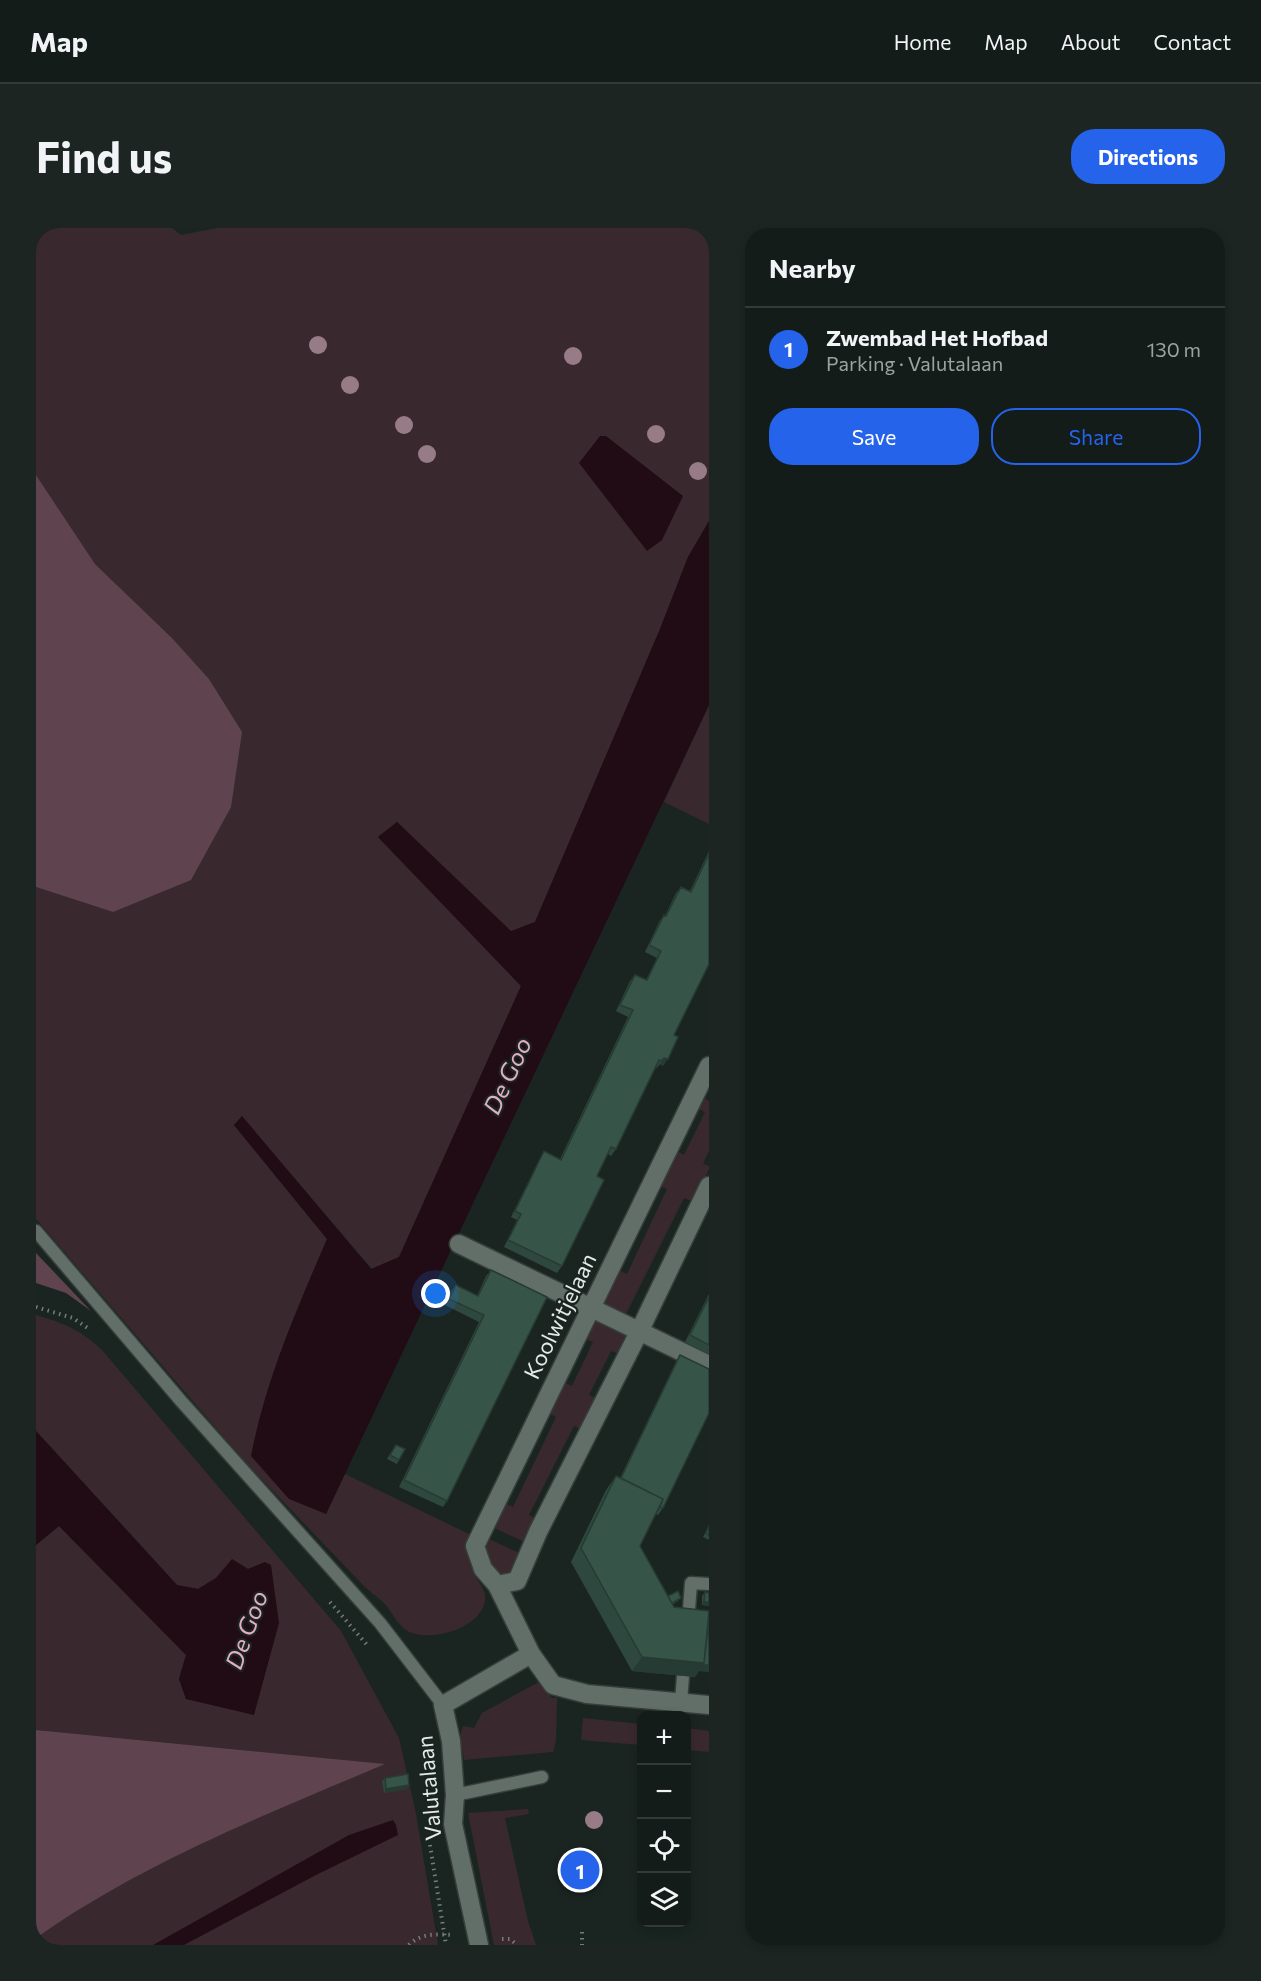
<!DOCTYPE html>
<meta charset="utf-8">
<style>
body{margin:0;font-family:Commissioner,sans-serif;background:#1d2522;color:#f1f3f6}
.controls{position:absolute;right:18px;bottom:18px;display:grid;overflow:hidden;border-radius:12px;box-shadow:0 3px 9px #0003}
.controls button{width:54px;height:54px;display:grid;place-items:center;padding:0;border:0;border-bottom:2px solid #333a38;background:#141c19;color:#f1f3f6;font:30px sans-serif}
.you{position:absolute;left:400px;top:1066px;width:21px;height:21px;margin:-15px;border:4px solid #fff;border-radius:50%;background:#1a73e8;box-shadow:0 0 0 9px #1a73e833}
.badge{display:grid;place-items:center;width:39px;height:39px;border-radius:50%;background:#2563eb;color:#fff;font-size:20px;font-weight:700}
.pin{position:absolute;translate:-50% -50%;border:3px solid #fff;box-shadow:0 2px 6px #0006}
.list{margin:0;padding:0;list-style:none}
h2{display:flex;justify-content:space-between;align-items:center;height:78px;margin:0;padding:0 24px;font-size:26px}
h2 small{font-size:20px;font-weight:400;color:#9da1a2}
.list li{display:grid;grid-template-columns:39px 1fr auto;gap:18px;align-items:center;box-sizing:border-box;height:84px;padding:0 24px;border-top:2px solid #333a38}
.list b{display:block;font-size:22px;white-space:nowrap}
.list p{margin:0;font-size:20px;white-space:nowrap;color:#9da1a2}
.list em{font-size:20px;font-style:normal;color:#9da1a2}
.actions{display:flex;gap:12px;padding:18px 24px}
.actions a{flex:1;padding:14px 0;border:2px solid #2563eb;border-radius:24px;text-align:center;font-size:21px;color:#2563eb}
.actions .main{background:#2563eb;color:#fff}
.icon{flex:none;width:33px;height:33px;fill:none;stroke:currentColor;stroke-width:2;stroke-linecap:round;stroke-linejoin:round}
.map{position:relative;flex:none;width:673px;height:1717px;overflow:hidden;border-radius:24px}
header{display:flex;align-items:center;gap:36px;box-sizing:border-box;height:84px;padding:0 30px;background:#141c19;border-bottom:2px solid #333a38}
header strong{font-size:28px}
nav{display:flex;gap:33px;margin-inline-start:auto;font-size:21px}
.intro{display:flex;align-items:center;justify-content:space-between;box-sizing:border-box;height:144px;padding:0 36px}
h1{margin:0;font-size:42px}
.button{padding:15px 27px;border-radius:24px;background:#2563eb;color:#fff;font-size:21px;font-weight:700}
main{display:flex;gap:36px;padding:0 36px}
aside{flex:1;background:#141c19;border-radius:24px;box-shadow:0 3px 9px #0003}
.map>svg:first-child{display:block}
.green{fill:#39292f}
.forest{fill:#5f444f}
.water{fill:#210b15}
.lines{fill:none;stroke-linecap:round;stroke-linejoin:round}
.lane-casing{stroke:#363e3b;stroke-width:15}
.street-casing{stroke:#363e3b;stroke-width:21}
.path{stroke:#737d79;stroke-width:4;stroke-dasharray:1.5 4.5;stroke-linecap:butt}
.lane{stroke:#626f69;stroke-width:12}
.street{stroke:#626f69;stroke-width:18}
.tree{fill:#977c87}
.wall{fill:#2f483f}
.shaded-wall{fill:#263b33}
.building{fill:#375449;stroke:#263b33;stroke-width:1.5}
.labels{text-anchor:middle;stroke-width:4.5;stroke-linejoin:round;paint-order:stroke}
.street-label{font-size:22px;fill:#e3eae7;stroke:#1a2521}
.water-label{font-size:24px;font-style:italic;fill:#e4adc3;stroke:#1a2521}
</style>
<header>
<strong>Map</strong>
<nav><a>Home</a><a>Map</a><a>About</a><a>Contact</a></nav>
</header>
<div class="intro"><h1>Find us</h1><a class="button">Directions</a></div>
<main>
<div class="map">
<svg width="673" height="1717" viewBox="0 0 673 1717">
<rect width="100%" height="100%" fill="#1a2521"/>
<path class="green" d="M 0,0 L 136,0 L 145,7 L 181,0 L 673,0 L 673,293 L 652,329 L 624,401 L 499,694 L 475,704 L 361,594 L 342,609 L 485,758 L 363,1029 L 336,1041 L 206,889 L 198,897 L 291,1011 C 261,1081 229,1153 216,1228 L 290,1286 L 309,1246 L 435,1307 C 431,1324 433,1335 441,1351 C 444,1356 448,1361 449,1367 C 452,1399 393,1417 370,1402 C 362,1397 356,1385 350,1377 C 344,1371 336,1365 329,1359 L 210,1235 L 0,991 L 0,659 L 77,684 L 205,504 L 173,451 L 136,410 L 59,336 L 0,247 Z
M 673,477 L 673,596 L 628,574 Z
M 666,869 L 673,873 L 673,923 L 667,936 L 673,938 L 673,941 L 658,974 L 648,970 L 589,1088 L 565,1077 L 582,1042 L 591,1046 L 631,961 L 623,957 L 640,923 L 648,927 L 669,884 L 660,880 Z
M 0,1087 C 30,1096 43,1101 66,1122 L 305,1403 L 363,1510 L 380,1586 L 402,1717 L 0,1717 L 0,1710 C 106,1635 229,1587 347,1536 L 0,1502 L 0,1317 L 23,1298 L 150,1427 L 143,1451 L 150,1471 L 218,1486 L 229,1334 L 212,1341 L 196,1332 L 180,1350 L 162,1361 L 141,1357 L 0,1203 Z
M 558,1088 L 593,1106 L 584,1126 L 575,1123 L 553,1167 L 561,1171 L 547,1202 L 538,1198 L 493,1287 L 502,1292 L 491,1315 L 456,1299 L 468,1275 L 477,1279 L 520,1189 L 512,1185 L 527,1154 L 536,1158 L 557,1114 L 548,1110 Z
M 451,1310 L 485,1326 C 479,1338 476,1351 460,1347 L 447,1325 Z
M 503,1454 L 516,1470 L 521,1470 L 520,1512 L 517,1524 L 428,1532 L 424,1508 L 427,1498 L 438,1500 L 446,1485 Z
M 547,1490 L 605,1496 L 605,1517 L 545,1512 Z
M 651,1500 L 673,1503 L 673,1524 L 651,1522 Z
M 492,1581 L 493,1586 L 469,1590 L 492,1693 L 500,1717 L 458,1717 L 432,1585 Z"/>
<path class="forest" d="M 0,247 L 59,336 L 136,410 L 173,451 L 206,504 L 195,579 L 155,652 L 77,684 L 0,659 Z
M 0,1025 L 55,1083 L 30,1065 L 0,1055 Z
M 0,1502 L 349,1536 C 229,1587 106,1635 0,1710 Z"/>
<path class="water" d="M 564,208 L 570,208 L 647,268 L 626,312 L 611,323 L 543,235 Z
M 673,293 L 673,477 L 290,1286 L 253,1271 L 215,1228 C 229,1153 261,1081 291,1011 L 198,897 L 206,888 L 335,1041 L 363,1029 L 485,758 L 342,609 L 361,594 L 475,703 L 499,694 L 624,401 L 652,329 Z
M 0,1203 L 141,1357 L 162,1361 L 180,1350 L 196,1331 L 212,1341 L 229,1334 L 235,1337 L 243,1395 L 218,1487 L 150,1471 L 143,1451 L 150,1427 L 23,1298 L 0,1317 Z
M 357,1592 L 360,1597 L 362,1607 L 280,1647 L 148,1717 L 117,1717 L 313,1607 Z"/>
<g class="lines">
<defs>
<path id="lane" d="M 0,1003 L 145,1173 L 344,1395 L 407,1477
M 652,1395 L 655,1355 L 673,1356
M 645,1474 L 647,1448
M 419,1567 L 506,1549"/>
<path id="street" d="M 423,1016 L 673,1137
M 461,1357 L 481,1353 L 502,1304 L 603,1104 L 673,958
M 495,1426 L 517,1457 L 551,1466 L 673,1477
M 443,1717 L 417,1596 L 419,1567 L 415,1513 L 407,1477 L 495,1426 L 461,1357 L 447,1341 L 439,1318 L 673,838"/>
</defs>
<use href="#lane" class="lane-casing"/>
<use href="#street" class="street-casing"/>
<path class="path" d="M 0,1079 L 37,1090 L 53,1101
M 294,1374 L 332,1418
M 394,1617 L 410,1717
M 546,1704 L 546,1717
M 466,1711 L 474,1711 L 481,1717
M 373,1717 C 384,1705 402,1706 417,1707"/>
<use href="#lane" class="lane"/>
<use href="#street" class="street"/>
</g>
<g class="tree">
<circle cx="282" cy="117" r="9"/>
<circle cx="537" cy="128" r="9"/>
<circle cx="314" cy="157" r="9"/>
<circle cx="368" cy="197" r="9"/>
<circle cx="620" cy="206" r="9"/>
<circle cx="391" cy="226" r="9"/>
<circle cx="662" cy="243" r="9"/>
<circle cx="558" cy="1592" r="9"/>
<circle cx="551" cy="1654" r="9"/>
</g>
<path class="wall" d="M 673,623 L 673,736 L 638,807 L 627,838 L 624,836 L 621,840 L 620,839 L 580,921 L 575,928 L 572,926 L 561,948 L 526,1038 L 521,1045 L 468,1019 L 481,992 L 475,989 L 504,930 L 508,923 L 524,931 L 592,789 L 580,783 L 594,753 L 599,747 L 610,752 L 621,730 L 609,724 L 623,694 L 628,687 L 629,688 L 640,665 L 645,659 L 654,663 Z
M 455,1042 L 511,1069 L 411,1273 L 407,1279 L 363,1259 L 443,1094 L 409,1077 L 415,1063 L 420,1057 L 441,1068 L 450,1048 Z
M 673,1066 L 673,1126 L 649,1114 Z
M 644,1127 L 627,1280 L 622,1287 L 620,1286 L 604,1318 L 632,1368 L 645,1370 L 642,1373 L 637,1376 L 638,1379 L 673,1393 L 673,1444 L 663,1443 L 659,1449 L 596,1443 L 535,1334 L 570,1262 L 580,1248 L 584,1250 L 640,1134 Z
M 360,1217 L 363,1232 L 361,1236 L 351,1231 Z
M 673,1297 L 673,1312 L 667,1309 Z
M 669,1364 L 673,1365 L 673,1378 L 666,1377 L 666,1368 Z
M 349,1550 L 373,1557 L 371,1561 L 348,1565 L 346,1553 Z"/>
<path class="shaded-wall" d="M 628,830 L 632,831 L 627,838 L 624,836 Z
M 668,1374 L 673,1374 L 673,1378 L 666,1377 Z
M 606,1429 L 668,1435 L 673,1437 L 673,1444 L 663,1443 L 659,1449 L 596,1443 Z
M 373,1557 L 371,1561 L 348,1565 L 350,1561 Z"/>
<path class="building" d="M 673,626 L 673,736 L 638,807 L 642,809 L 632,831 L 628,830 L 626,833 L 623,832 L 580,921 L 575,919 L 561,948 L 568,952 L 526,1038 L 472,1012 L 485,986 L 479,983 L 508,923 L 525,932 L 597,782 L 584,777 L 599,747 L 611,752 L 625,723 L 613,717 L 628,687 L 630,688 L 645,659 L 655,664 Z
M 455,1042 L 511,1069 L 411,1273 L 368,1252 L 448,1087 L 413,1071 L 420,1057 L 442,1068 Z
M 673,1069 L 673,1117 L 654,1107 Z
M 644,1127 L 673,1141 L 673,1185 L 627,1280 L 624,1279 L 627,1271 L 585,1250 Z
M 360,1217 L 369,1221 L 363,1232 L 354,1227 Z
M 580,1248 L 627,1271 L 604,1318 L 638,1379 L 673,1383 L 668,1435 L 606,1429 L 545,1320 Z
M 673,1299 L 673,1307 L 670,1305 Z
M 642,1363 L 645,1370 L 636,1375 L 632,1368 Z
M 669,1364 L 673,1365 L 673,1374 L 668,1374 Z
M 673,1393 L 673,1437 L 667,1437 L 668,1435 Z
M 372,1546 L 373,1557 L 350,1561 L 349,1550 Z"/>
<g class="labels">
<g class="street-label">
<text transform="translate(524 1088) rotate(-64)" y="8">Koolwitjelaan</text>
<text transform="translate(393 1560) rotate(-95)" y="8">Valutalaan</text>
</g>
<g class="water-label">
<text transform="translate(472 848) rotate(-65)" y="8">De Goo</text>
<text transform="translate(211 1402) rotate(-70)" y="8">De Goo</text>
</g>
</g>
</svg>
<div class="controls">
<button>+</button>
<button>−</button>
<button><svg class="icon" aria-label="locate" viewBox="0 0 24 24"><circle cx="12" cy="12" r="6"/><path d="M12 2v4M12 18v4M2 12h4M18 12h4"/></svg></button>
<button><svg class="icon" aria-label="layers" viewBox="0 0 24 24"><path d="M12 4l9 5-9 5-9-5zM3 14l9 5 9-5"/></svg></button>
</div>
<div class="you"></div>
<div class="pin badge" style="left:544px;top:1642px">1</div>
</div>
<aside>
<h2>Nearby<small></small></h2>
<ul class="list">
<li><span class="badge">1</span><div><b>Zwembad Het Hofbad</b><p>Parking · Valutalaan</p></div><em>130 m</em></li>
</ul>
<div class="actions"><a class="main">Save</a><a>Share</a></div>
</aside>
</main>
